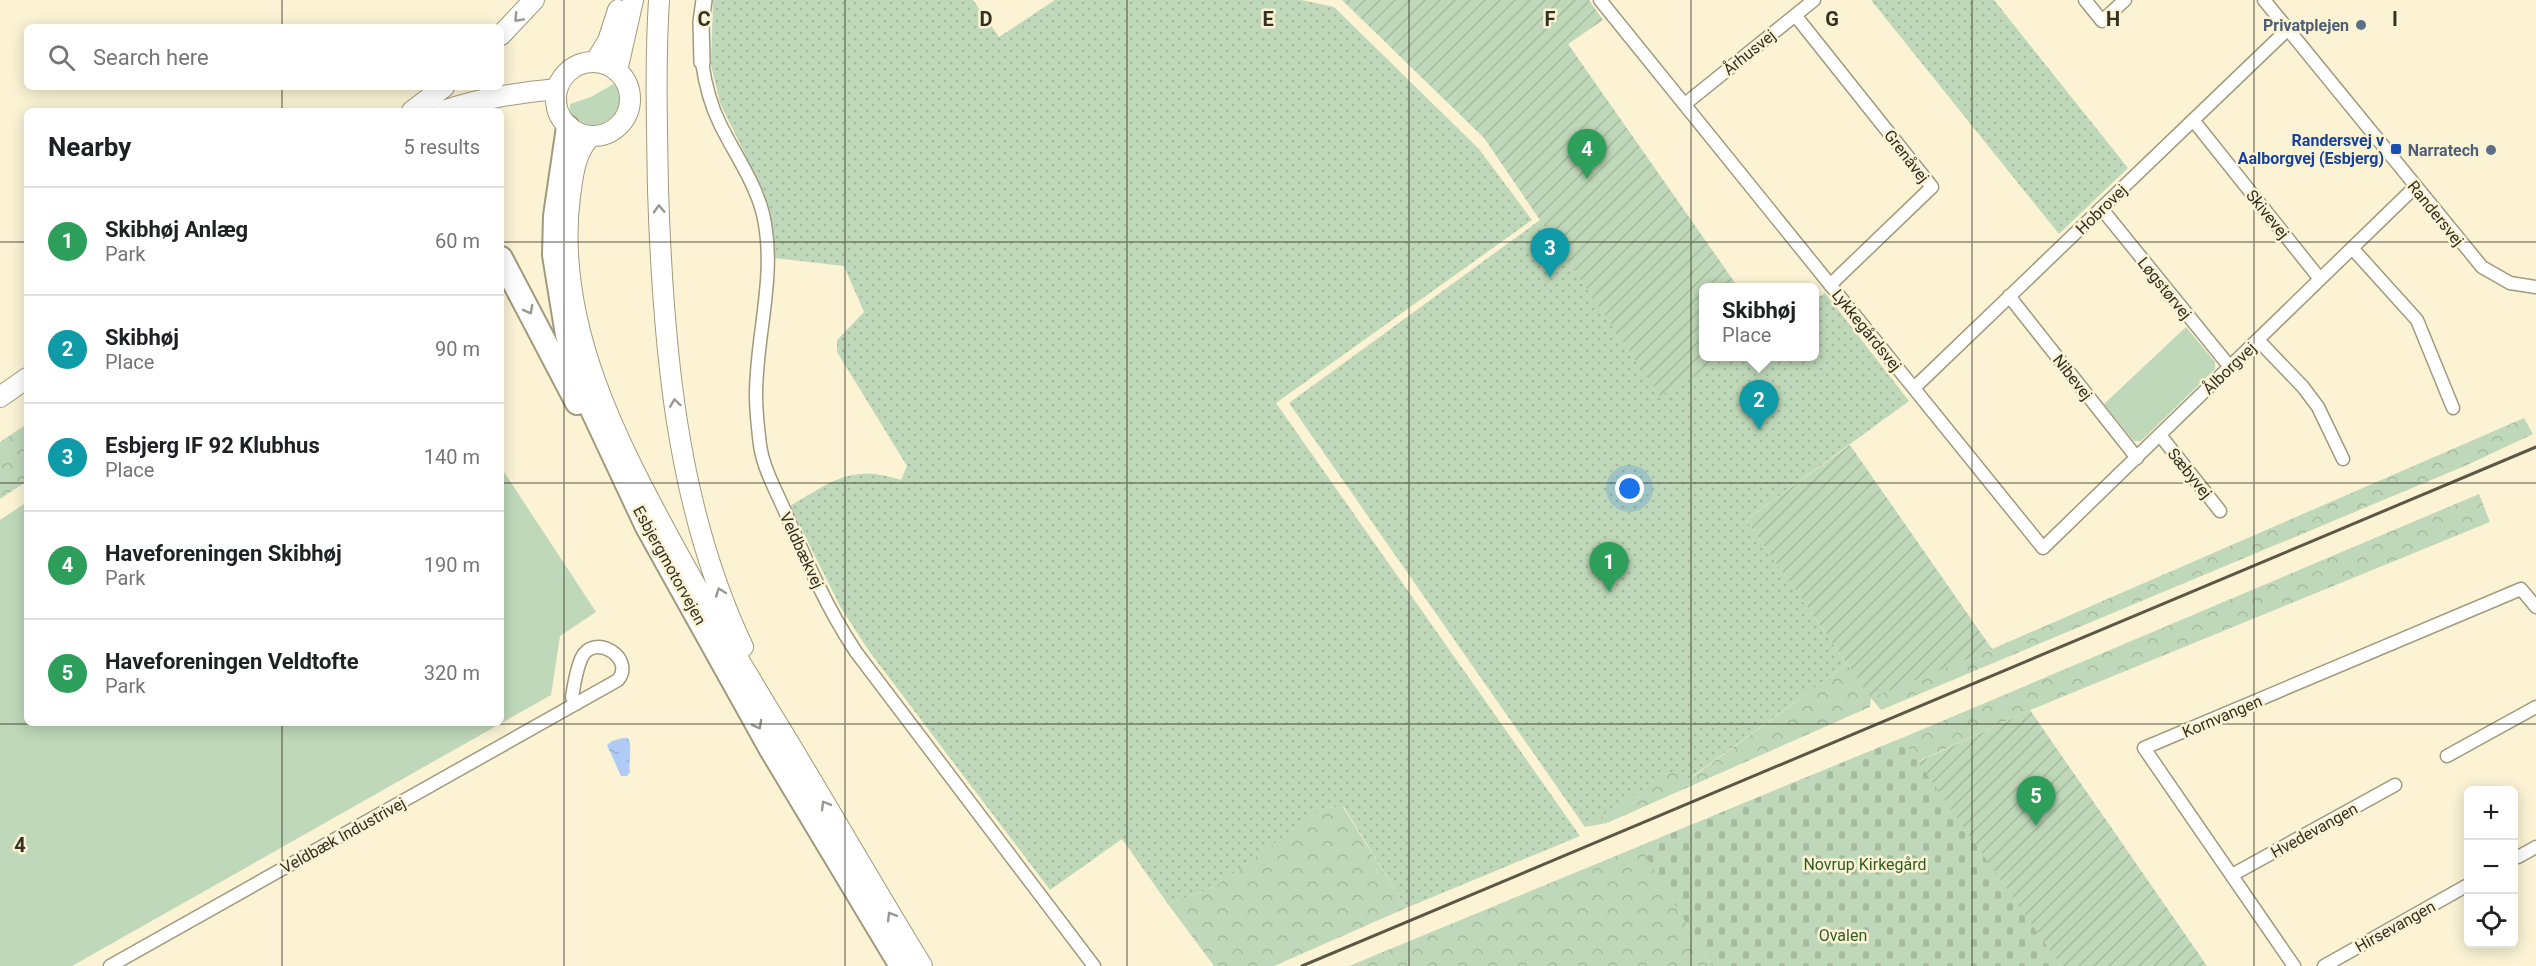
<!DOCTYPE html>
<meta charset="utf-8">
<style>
body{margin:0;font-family:Roboto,sans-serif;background:#f6f6f6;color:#202124}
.controls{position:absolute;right:18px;bottom:18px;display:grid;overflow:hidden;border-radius:9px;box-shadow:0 3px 15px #0003}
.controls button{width:54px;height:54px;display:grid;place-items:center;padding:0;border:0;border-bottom:2px solid #e0e0e0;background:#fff;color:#202124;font:30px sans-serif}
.you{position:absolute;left:1630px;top:489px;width:21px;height:21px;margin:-15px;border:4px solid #fff;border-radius:50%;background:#1a73e8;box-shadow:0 0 0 9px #1a73e833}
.badge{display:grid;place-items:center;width:39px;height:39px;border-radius:50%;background:#b45309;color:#fff;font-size:20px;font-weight:700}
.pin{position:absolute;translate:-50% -50px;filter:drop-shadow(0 2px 3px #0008)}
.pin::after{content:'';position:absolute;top:32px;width:21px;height:18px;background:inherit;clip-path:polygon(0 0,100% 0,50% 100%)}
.popup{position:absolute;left:1699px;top:283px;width:120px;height:78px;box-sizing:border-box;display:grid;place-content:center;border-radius:9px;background:#fff;filter:drop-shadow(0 2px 4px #0005);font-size:20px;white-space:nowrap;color:#757577}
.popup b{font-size:22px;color:#202124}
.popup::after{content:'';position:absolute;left:50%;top:100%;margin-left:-12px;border:12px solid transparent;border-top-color:#fff}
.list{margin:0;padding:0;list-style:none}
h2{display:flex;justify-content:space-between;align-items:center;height:78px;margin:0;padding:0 24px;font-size:26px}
h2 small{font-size:20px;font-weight:400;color:#757577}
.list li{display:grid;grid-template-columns:39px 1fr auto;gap:18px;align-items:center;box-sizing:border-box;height:108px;padding:0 24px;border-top:2px solid #e0e0e0}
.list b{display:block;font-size:22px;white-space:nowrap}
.list p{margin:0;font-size:20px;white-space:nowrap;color:#757577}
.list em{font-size:20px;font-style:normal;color:#757577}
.icon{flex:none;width:33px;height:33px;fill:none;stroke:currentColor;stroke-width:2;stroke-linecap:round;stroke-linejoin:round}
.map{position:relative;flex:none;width:2536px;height:966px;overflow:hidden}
.search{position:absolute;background:#fff;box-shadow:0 3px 15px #0003;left:24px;top:24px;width:480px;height:66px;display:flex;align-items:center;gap:15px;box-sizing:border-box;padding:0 21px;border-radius:9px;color:#757577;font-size:22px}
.panel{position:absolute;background:#fff;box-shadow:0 3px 15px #0003;left:24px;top:108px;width:480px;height:618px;border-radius:9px}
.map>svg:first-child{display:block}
.grass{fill:#bfd8b9}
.forest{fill:url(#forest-crowns)}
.cemetery{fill:url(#cemetery-stones)}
.park{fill:url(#park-dots)}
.garden{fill:url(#garden-furrows)}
.water{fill:url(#water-ripples)}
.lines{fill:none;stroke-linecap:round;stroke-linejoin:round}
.minor-casing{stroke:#a19a7d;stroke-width:15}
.tertiary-casing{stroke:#a19a7d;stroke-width:18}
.trunk-casing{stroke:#a19a7d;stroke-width:22}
.motorway-casing{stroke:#a19a7d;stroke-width:26}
.minor{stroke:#fff;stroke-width:12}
.tertiary{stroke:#fff;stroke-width:15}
.trunk{stroke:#fff;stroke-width:20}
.motorway{stroke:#fff;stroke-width:22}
.rail{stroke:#5b5747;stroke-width:3}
.oneway{stroke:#999892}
.grid{fill:none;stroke:#333024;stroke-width:1.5;stroke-opacity:0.55}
.service-dot{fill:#5c6f8a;stroke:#fbf3d4;stroke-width:2}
.transit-dot{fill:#1a4fb4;stroke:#fbf3d4;stroke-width:2}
.labels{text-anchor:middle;stroke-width:5;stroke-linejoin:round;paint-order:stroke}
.service-label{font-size:16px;font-weight:bold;fill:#4e5e75;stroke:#fbf3d4;text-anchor:end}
.street-label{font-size:16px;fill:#333024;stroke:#fbf3d4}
.transit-label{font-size:16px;font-weight:bold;fill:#164399;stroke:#fbf3d4;text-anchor:end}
.park-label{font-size:16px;fill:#305b23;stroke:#fbf3d4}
.grid-label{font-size:20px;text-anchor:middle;font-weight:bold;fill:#333024;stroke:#fbf3d4;stroke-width:5;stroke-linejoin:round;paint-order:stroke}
</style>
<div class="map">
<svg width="2536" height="966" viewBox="0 0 2536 966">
<defs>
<pattern id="forest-crowns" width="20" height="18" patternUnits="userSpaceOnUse" patternTransform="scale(1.5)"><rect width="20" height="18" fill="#bfd8b9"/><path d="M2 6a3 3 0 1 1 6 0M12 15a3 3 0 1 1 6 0" fill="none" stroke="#a5ba9f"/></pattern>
<pattern id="cemetery-stones" width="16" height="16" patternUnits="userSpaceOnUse" patternTransform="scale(1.5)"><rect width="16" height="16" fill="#bfd8b9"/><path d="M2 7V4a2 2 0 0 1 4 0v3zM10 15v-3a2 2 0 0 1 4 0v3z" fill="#a5ba9f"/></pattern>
<pattern id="park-dots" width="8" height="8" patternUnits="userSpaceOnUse" patternTransform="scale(1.5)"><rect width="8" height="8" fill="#bfd8b9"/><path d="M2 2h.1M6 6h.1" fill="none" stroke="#a5ba9f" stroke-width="1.8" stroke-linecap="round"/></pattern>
<pattern id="garden-furrows" width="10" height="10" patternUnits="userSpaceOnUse" patternTransform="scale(1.5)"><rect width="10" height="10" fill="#bfd8b9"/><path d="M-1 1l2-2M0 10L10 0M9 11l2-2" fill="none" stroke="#a5ba9f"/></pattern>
<pattern id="water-ripples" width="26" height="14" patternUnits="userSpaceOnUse" patternTransform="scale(1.5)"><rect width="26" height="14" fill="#afcbf6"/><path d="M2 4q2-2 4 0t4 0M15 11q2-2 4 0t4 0" fill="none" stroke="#97afd3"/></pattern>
</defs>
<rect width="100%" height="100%" fill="#fbf3d4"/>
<path class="grass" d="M 615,83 C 632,116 594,142 570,114 L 570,104 L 591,97 Z
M 2186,327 L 2215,362 L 2215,369 L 2141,441 L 2134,441 L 2104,404 Z
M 504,472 L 596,612 L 560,636 L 551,695 L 72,966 L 0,966 L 0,520 L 27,502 L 27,723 L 501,723 L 501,473 Z"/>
<path class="forest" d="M 2524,418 L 2533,434 L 2467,465 L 1881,710 L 1871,698 L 1870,707 L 1607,823 L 1585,827 L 1670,771 L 1690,779 L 1847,664 L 1871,697 L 1992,649 Z
M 27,424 L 27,481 L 0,499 L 0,442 Z
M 2479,494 L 2490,522 L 2030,710 L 1919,761 L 1668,892 L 1712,966 L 1349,966 L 1902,738 Z
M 1343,807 L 1406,908 L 1274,966 L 1214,966 L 1168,904 L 1214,887 L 1322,808 Z"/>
<path class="cemetery" d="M 1902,738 L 2061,966 L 1712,966 L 1640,846 Z"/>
<path class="park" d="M 713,0 L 973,0 L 999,37 L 1055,0 L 1301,0 L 1334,7 L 1479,149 L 1532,220 L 1276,403 L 1580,836 L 1406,908 L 1344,807 L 1323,808 L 1214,887 L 1168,904 L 1122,839 L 1050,890 L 869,651 L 841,608 L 790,506 C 833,481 850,464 901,480 L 907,466 L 837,352 L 837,340 L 864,312 L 844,266 L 774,258 L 765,195 L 720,103 L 711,65 Z
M 1871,0 L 1994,0 L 2128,168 L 2059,234 Z
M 1540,220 L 1660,395 L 1728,357 L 1814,356 L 1815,300 L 1825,293 L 1909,401 L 1746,520 L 1847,664 L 1689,779 L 1670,772 L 1585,827 L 1289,403 Z"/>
<path class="garden" d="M 1342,0 L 1589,0 L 1603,20 L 1568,44 L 1738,287 L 1704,288 L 1704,356 L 1728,357 L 1660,396 L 1484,138 Z
M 1850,445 L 1992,649 L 1871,698 L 1746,520 Z
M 2030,710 L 2207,966 L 2061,966 L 1918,762 Z"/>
<path class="water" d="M 623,738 L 628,738 C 633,748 628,761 630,772 L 627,776 L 621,776 L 607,745 L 612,741 Z"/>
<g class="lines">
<defs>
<path id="minor" d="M 1600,0 L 2043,548 L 2415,187
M 2085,0 L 2102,21 L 2125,0
M 2264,0 L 2482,267 L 2510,283 L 2536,287
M 1795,15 L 1932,187 L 1830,285
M 702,62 C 705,83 710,104 720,124 C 734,153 755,182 763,214 C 777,275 756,334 756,395 C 756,411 758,429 760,445 C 763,467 775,489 784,509 C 805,558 826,607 856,652 L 1094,966
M 1685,104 L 1814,0
M 2193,120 L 2320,279
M 2101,208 L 2230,367
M 2352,248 L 2417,320 L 2453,408
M 2009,296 L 2137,458
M 2258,340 L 2303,387 L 2318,407 L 2343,459
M 1914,388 L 2288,29
M 2160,435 L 2220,511
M 2447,756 L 2536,707
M 2518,857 L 2536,847
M 2232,875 L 2395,785
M 110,966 L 618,680 C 636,658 593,631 581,659 C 576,671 574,685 572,697 L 576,704
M 2294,966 L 2144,748 L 2521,589 L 2536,607
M 2324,966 L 2466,886"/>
<path id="tertiary" d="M 702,62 L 701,22 L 704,0"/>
<path id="trunk" d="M 659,0 C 655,63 657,127 658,190 C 663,344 676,506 743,647
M 501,35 L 534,0
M556 99a37 37 0 1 1 74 0a37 37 0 1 1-74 0Z
M 595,62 L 608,41 L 618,10
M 617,71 L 633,0
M 412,111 L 444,87
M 443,111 C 481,98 517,93 557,89
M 591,136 C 575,152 573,174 570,196 C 554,323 617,442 676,550 C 711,614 748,676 786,738 C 832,814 876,891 922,966
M 0,397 L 27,378"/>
<path id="motorway" d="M 568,127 L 555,216 L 554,255 L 567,335 L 592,410 L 647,527 L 770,748 L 901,966
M 501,258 L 577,403"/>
</defs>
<use href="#minor" class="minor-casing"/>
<use href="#tertiary" class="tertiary-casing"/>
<use href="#trunk" class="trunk-casing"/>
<use href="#motorway" class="motorway-casing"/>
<use href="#minor" class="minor"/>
<use href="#tertiary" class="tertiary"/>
<use href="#trunk" class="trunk"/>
<use href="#motorway" class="motorway"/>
<path class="rail" d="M 1302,966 L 2536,447"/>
</g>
<defs><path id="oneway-chevron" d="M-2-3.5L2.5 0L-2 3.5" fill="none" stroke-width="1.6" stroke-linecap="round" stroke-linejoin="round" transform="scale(1.5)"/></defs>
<g class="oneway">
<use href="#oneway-chevron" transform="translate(518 18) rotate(133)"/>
<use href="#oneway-chevron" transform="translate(659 209) rotate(-92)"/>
<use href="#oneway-chevron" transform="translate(529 310) rotate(62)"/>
<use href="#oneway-chevron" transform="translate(675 403) rotate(-98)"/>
<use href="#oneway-chevron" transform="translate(720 592) rotate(-110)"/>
<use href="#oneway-chevron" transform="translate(758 725) rotate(61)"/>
<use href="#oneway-chevron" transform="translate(825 805) rotate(-120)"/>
<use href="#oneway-chevron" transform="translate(891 916) rotate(-121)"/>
</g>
<path class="grid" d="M 282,0 L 282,27M 564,0 L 564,966M 845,0 L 845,966M 1127,0 L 1127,966M 1409,0 L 1409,966M 1691,0 L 1691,966M 1972,0 L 1972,966M 2254,0 L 2254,966M 282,87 L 282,111M 0,242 L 27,242M 501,242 L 2536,242M 0,483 L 27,483M 501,483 L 2536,483M 282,723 L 282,966M 0,724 L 2536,724"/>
<g class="service-dot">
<circle cx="2361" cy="25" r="6"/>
<circle cx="2491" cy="150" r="6"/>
</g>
<rect class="transit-dot" x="2390" y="143" width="12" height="12" rx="3"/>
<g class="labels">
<g class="service-label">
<text x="2349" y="31">Privatplejen</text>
<text x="2479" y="156">Narratech</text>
</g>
<g class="street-label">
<text transform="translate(1749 52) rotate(-39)" y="6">Århusvej</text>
<text transform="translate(1907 156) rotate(52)" y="6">Grenåvej</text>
<text transform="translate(2101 209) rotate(-44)" y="6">Hobrovej</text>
<text transform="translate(2436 213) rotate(51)" y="6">Randersvej</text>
<text transform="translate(2268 214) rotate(51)" y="6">Skivevej</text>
<text transform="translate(2165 288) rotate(51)" y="6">Løgstørvej</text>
<text transform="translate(1867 330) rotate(51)" y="6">Lykkegårdsvej</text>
<text transform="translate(2229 368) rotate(-44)" y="6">Ålborgvej</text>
<text transform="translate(2073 377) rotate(52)" y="6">Nibevej</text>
<text transform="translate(2190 473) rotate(51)" y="6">Sæbyvej</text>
<text transform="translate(802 550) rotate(65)" y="6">Veldbækvej</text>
<text transform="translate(670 565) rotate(61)" y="6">Esbjergmotorvejen</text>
<text transform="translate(2222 716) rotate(-23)" y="6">Kornvangen</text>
<text transform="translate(2314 830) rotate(-29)" y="6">Hvedevangen</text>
<text transform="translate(343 835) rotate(-29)" y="6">Veldbæk Industrivej</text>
<text transform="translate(2395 926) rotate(-29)" y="6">Hirsevangen</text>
</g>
<g class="transit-label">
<text x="2384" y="146">Randersvej v<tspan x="2384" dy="18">Aalborgvej (Esbjerg)</tspan></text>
</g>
<g class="park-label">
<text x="1865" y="870">Novrup Kirkegård</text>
<text x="1843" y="941">Ovalen</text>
</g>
</g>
<g class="grid-label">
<text x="704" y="26">C</text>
<text x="986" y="26">D</text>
<text x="1268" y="26">E</text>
<text x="1550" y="26">F</text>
<text x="1832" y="26">G</text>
<text x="2113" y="26">H</text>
<text x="2395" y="26">I</text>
<text x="20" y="852">4</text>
</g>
</svg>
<div class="controls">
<button>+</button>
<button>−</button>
<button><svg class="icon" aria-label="locate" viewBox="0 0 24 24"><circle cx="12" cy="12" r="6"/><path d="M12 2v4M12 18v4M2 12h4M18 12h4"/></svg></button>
</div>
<div class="you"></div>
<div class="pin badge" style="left:1609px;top:592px;background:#2e9e5b">1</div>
<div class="pin badge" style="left:1759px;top:430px;background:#0f9aa8">2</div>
<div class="popup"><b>Skibhøj</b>Place</div>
<div class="pin badge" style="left:1550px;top:278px;background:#0f9aa8">3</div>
<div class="pin badge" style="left:1587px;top:179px;background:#2e9e5b">4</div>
<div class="pin badge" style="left:2036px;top:826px;background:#2e9e5b">5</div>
<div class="search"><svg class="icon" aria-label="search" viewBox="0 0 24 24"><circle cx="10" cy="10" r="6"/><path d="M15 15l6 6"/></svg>Search here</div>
<section class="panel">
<h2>Nearby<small>5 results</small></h2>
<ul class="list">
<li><span class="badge" style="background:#2e9e5b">1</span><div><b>Skibhøj Anlæg</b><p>Park</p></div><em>60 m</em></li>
<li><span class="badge" style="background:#0f9aa8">2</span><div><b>Skibhøj</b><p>Place</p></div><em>90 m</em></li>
<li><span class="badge" style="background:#0f9aa8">3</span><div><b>Esbjerg IF 92 Klubhus</b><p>Place</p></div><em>140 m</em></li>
<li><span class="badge" style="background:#2e9e5b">4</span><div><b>Haveforeningen Skibhøj</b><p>Park</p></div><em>190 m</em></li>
<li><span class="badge" style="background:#2e9e5b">5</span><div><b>Haveforeningen Veldtofte</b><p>Park</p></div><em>320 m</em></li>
</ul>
</section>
</div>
